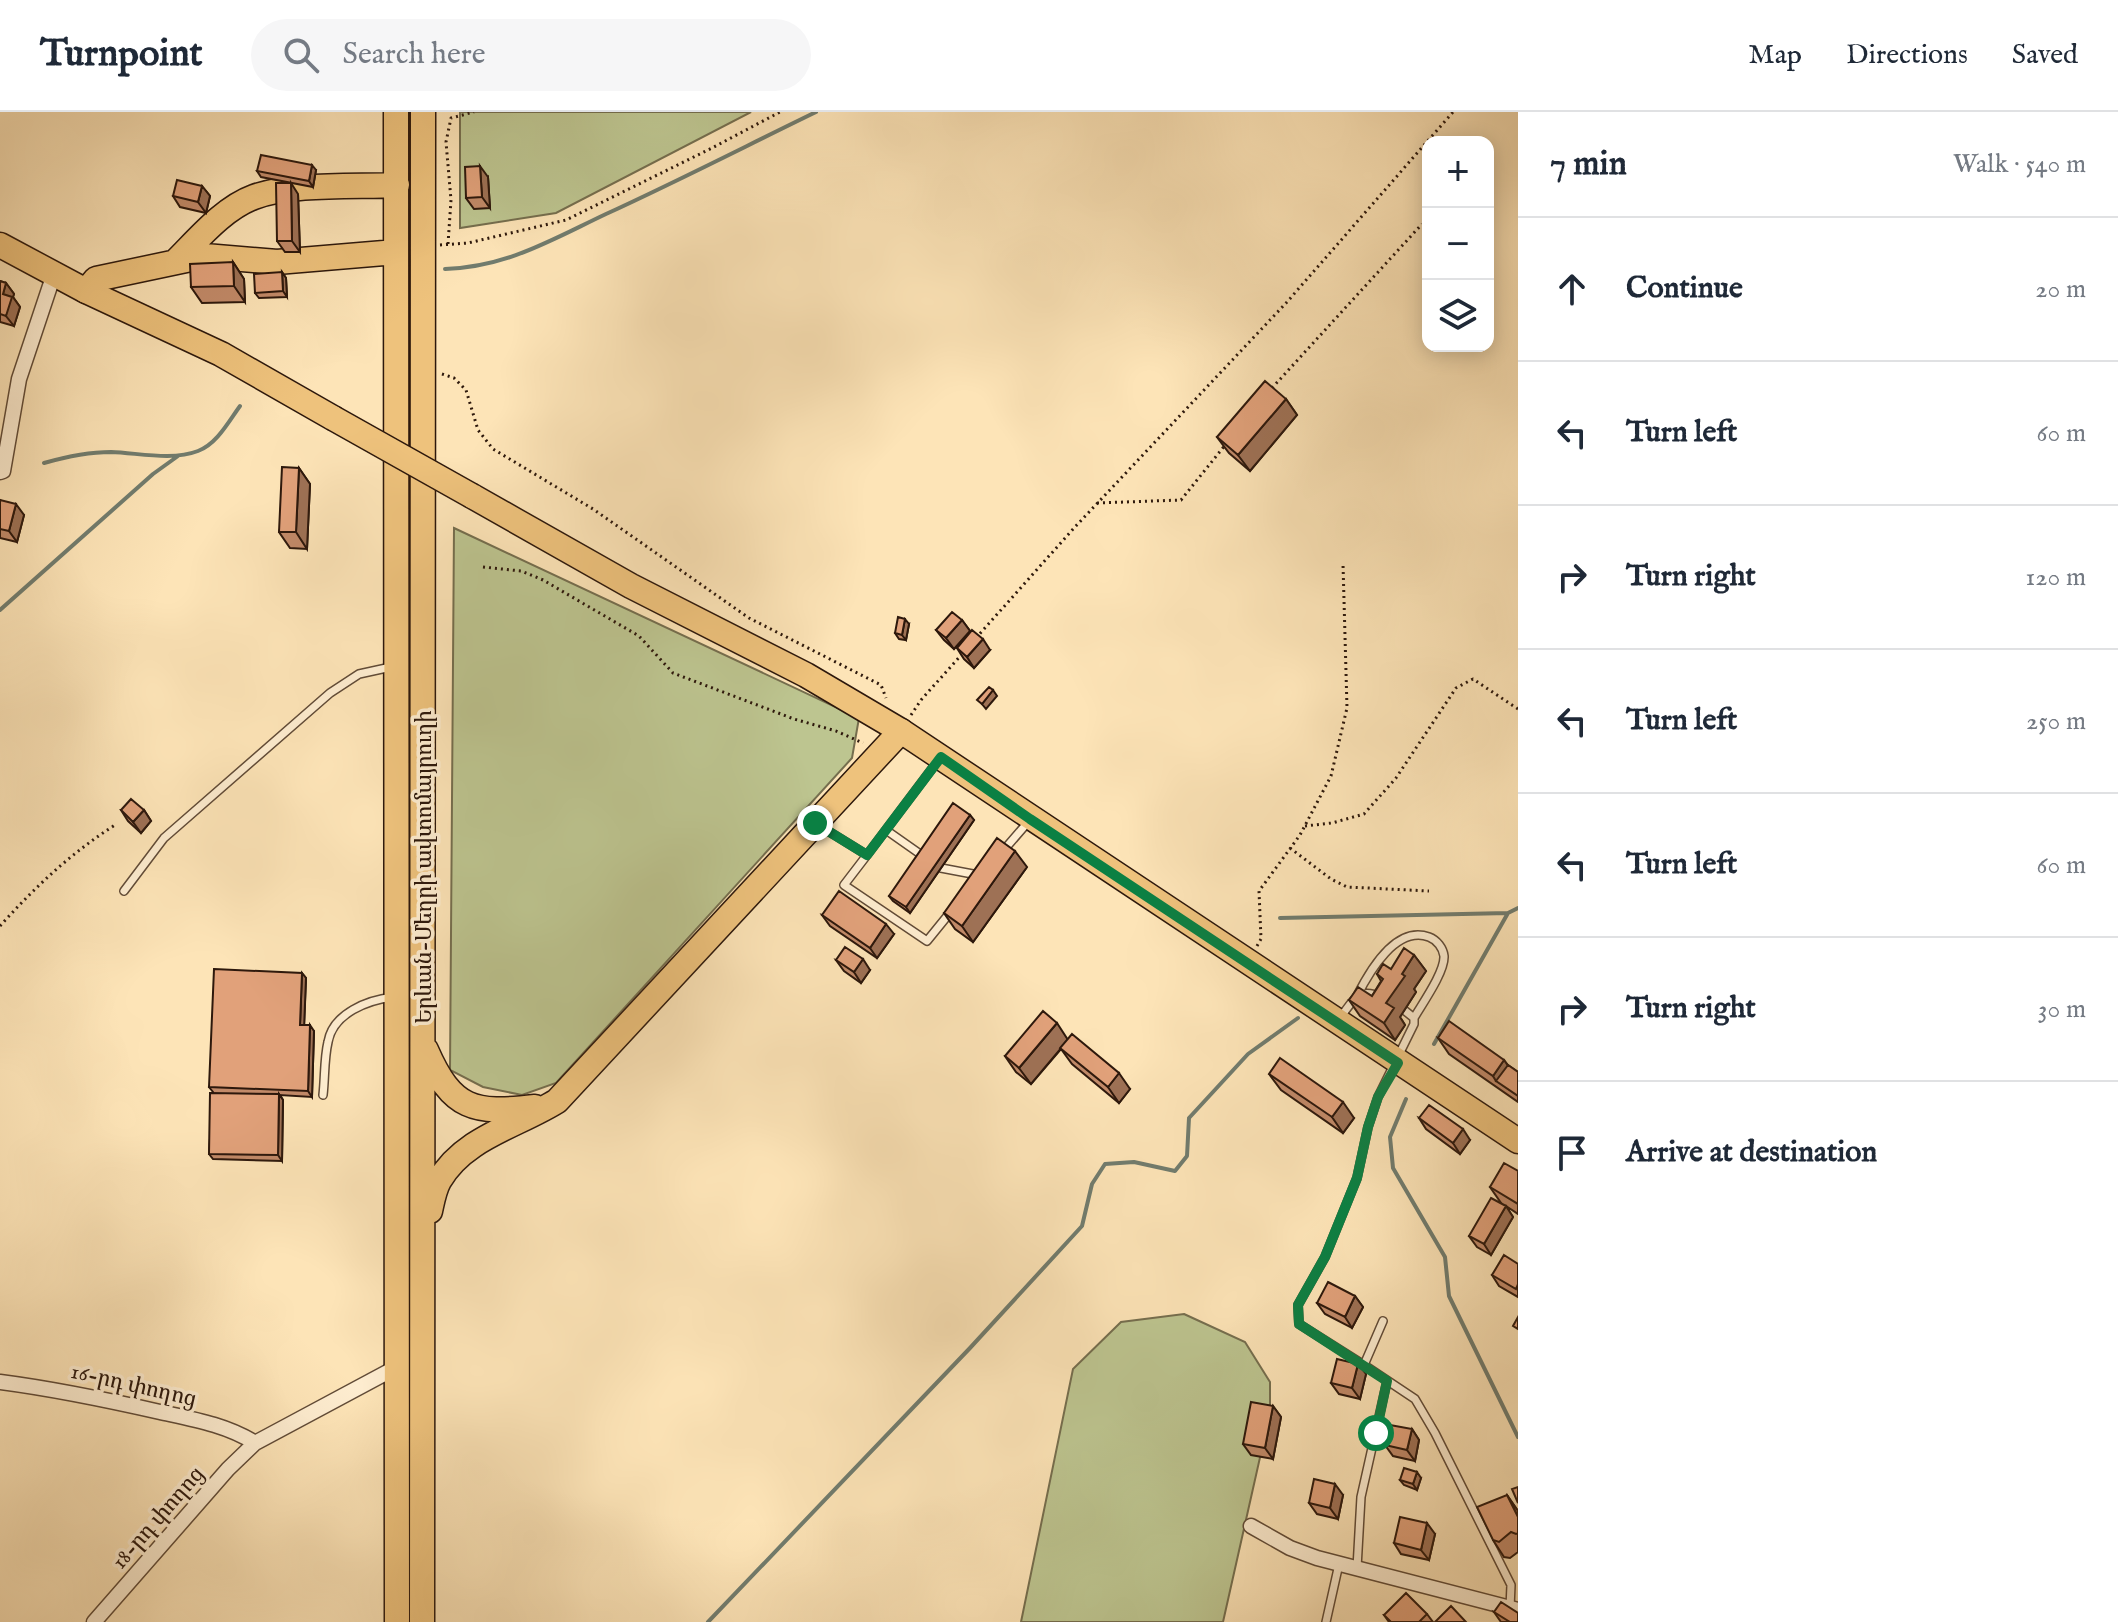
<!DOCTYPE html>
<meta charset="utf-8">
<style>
body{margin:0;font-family:"IM FELL English","Noto Serif Armenian",serif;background:#f6f6f7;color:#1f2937}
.controls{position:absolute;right:24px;top:24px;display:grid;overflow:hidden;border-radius:16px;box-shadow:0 4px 20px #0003}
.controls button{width:72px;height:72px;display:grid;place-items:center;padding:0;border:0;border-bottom:2px solid #e0e1e3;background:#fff;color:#1f2937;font:40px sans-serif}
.stop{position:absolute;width:24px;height:24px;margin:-18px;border:6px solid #0b8043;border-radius:50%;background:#fff}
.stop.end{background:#0b8043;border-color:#fff;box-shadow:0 2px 8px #0008}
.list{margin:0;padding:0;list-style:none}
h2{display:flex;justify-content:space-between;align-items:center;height:104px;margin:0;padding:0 32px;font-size:34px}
h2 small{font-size:26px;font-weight:400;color:#747a83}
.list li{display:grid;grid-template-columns:52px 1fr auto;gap:24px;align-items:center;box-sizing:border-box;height:144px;padding:0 32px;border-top:2px solid #e0e1e3}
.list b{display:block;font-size:30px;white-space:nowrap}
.list em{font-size:26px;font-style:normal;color:#747a83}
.icon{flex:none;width:44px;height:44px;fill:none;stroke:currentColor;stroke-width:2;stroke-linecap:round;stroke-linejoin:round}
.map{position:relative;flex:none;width:1518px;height:1510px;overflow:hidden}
header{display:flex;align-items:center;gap:48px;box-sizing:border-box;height:112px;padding:0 40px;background:#fff;border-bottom:2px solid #e0e1e3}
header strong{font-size:38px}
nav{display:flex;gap:44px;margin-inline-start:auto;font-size:28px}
.search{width:560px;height:72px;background:#f6f6f7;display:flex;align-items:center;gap:20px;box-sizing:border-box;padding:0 28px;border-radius:44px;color:#747a83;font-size:30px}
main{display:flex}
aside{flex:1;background:#fff}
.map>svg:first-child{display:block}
.green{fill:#bdc590;stroke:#756e4e;stroke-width:2}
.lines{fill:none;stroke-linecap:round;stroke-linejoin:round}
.stream{stroke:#717c6e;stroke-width:4}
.service-casing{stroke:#614b37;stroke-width:10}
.minor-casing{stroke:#614b37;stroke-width:17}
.primary-casing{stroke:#2d180c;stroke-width:27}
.trunk-casing{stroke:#2d180c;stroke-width:27}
.path{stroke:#2d180c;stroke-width:3;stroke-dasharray:2 4;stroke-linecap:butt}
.service{stroke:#feedd0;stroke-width:7}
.minor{stroke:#feedd0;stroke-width:14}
.primary{stroke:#eec27c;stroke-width:24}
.trunk{stroke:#eec27c;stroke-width:24}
.primary-bridge-casing{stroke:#2d180c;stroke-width:27;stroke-linecap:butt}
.primary-bridge{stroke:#eec27c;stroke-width:24}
.wall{fill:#c28a69;stroke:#2d180c;stroke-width:2}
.shaded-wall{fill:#9e7155;stroke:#2d180c;stroke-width:2}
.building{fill:#e1a17a;stroke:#2d180c;stroke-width:2}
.route{stroke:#0b8043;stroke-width:10}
.labels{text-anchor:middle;stroke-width:7;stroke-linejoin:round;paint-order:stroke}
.street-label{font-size:22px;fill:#2d180c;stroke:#feedd0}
</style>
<header>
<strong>Turnpoint</strong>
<div class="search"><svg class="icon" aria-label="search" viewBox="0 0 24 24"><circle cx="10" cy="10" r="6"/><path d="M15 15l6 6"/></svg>Search here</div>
<nav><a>Map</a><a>Directions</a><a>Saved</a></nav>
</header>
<main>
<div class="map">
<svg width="1518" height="1510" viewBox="0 0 1518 1510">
<rect width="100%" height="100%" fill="#fde4b7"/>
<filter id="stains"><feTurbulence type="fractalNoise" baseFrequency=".0025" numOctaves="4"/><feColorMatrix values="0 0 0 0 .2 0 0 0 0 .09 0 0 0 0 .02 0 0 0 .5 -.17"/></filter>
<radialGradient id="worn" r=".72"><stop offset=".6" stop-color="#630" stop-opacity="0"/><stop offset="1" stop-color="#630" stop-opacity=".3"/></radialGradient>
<path class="green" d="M 460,0 L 751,0 L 556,101 L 460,116 Z
M 454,416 L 859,606 L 852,646 L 556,971 L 522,983 L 483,975 L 450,958 Z
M 1184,1202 L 1245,1230 L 1270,1270 L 1270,1301 L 1223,1510 L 1021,1510 L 1073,1257 L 1121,1210 Z"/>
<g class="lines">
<path class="stream" d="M 445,157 C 507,155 551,128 606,102 C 676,70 746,34 816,0
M 44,351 C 65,345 89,340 111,340 C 139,341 172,349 198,339 C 217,332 229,309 240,294
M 0,498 L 153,362 L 178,344
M 1280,806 L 1508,801
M 1434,932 L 1508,801 L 1518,796
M 1406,987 L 1390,1025 L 1393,1056 L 1445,1145 L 1449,1184 L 1518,1325
M 708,1510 L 970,1236 L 1082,1114 L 1092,1072 L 1105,1052 L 1134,1050 L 1175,1059 L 1187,1044 L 1189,1006 L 1248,942 L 1298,906"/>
<defs>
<path id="service" d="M 820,714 L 867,743 L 937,650
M 886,718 L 923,744
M 1003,739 L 1029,709
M 867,743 L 844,773 L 927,829 L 953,797
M 941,756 L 978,763
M 124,779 L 164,726 L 330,581 L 359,562 L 391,555
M 1357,884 C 1369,860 1396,813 1429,825 C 1437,828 1443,836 1444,844 C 1445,860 1422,892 1414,906
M 1339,907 C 1353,890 1357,874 1381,885
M 323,983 C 325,966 324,947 328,930 C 333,901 368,888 393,885
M 1383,1209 L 1364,1253 L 1415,1287 L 1435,1321 L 1511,1473 L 1510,1496
M 1364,1253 L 1299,1212 L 1298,1193 L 1325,1145 L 1357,1066 L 1368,1015 L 1378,985 L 1414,912 L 1414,906 L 1404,898
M 1357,1456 L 1361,1385 L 1387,1269
M 1326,1510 L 1339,1452"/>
<path id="minor" d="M 0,360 L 3,359 L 19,267 L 54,162
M 0,1270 C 54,1277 107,1288 160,1300 C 192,1307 227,1313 255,1331
M 1251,1414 L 1290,1436 L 1317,1446 L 1518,1498
M 94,1510 L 228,1357 L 255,1331 L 397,1255"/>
<path id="primary" d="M 0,133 L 86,179 L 221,242 L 333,306
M 472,384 L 631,474 L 806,563 L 901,619 L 1518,1029"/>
<path id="trunk" d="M 396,0 L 397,1510
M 177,148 C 199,126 224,96 254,85 C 291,71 356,75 397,73
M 86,179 L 96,167 L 205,144 L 277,150 L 396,140
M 426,938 C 452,998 474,1002 535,995
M 430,1099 C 432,1090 434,1078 439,1069 C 463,1026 517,1014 557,989 L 901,619
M 422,1510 L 423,0"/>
</defs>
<use href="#service" class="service-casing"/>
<use href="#minor" class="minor-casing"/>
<use href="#primary" class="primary-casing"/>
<use href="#trunk" class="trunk-casing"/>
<path class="path" d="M 448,132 L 451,88 L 446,30 L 451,6 L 474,0
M 440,133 L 468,131 L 566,108 L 712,36 L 780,0
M 442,262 L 454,266 L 466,278 L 478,318 L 493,337 L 593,397 L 749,506 L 881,573 L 886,586
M 1272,276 L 1422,112
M 1097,391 L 1181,388 L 1226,332
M 483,455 L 521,459 L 543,468 L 639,524 L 673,561 L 794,607 L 836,619 L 863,631
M 976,526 L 1074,416 L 1287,190 L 1453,0
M 911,603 L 921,588 L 963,541
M 1305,714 L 1332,711 L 1364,702 L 1396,666 L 1456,576 L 1473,567 L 1518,597
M 1290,736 L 1331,767 L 1347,775 L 1429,779
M 0,814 C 35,775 71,741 115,713
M 1257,834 L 1261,827 L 1259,779 L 1300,723 L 1331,664 L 1347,596 L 1343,452"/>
<use href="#service" class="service"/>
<use href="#minor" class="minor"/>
<use href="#primary" class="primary"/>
<use href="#trunk" class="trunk"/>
<defs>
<path id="primary-bridge" d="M 333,306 L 472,384"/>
</defs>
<use href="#primary-bridge" class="primary-bridge-casing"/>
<use href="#primary-bridge" class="primary-bridge"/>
</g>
<path class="wall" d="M 316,58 L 313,75 L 261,65 L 257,59 Z
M 488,65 L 490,96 L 474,97 L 466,86 Z
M 202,74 L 210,84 L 206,101 L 180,95 L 173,84 Z
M 298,82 L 300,140 L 285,140 L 277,129 Z
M 233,150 L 244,167 L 245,190 L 202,191 L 191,175 Z
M 282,160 L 286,166 L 287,185 L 259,186 L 255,181 Z
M 0,169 L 6,171 L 14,182 L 13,185 L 20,195 L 14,214 L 0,210 Z
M 1286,287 L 1297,303 L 1250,359 L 1229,341 L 1217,325 Z
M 299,356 L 310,372 L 307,437 L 290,436 L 279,420 Z
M 0,388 L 24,403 L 17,430 L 0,426 Z
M 962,508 L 970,519 L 954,537 L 944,528 L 936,518 Z
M 909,512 L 906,528 L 899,527 L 895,521 Z
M 957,536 L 990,538 L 974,556 L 964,547 Z
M 121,698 L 144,698 L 151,709 L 141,721 L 128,709 Z
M 970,703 L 974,708 L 910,801 L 893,789 L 889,784 Z
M 1027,755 L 973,830 L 955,817 L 944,801 Z
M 822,803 L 894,822 L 877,846 L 830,814 Z
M 1414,843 L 1426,859 L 1414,877 L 1416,880 L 1400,905 L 1405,913 L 1395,928 L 1360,904 L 1349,888 L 1372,884 L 1381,869 L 1377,862 L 1391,857 Z
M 836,848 L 870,858 L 861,871 L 844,859 Z
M 302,861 L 306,866 L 304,913 L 314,919 L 312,985 L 280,983 L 283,988 L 282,1049 L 213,1047 L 209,1042 L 213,980 L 209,975 Z
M 1438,926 L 1504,948 L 1508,953 L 1518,960 L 1518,990 L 1449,942 Z
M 1068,927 L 1130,977 L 1119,991 L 1072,952 L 1061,937 L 1031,972 L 1016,960 L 1005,944 Z
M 1269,962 L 1354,1006 L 1343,1021 L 1281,978 Z
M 1419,1006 L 1470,1028 L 1460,1042 L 1426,1017 Z
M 1518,1059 L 1518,1102 L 1506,1094 L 1513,1105 L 1491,1143 L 1477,1135 L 1469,1124 L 1501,1091 L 1490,1075 Z
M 1518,1152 L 1518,1185 L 1499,1174 L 1492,1163 Z
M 1355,1184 L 1363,1195 L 1352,1216 L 1325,1202 L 1317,1191 Z
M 1366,1262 L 1360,1287 L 1339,1282 L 1331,1271 Z
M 1273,1294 L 1281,1305 L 1273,1347 L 1251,1343 L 1243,1332 Z
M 1412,1317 L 1419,1328 L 1415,1349 L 1393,1344 L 1385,1333 Z
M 1421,1366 L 1417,1378 L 1404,1373 L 1400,1368 Z
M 1343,1383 L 1338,1407 L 1317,1402 L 1309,1391 Z
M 1507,1383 L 1518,1399 L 1518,1440 L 1510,1446 L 1504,1445 L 1493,1428 Z
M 1435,1422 L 1429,1448 L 1401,1442 L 1394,1431 Z
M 1494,1500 L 1518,1510 L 1501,1510 Z
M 1427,1502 L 1433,1510 L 1389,1510 L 1384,1503 Z"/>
<path class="shaded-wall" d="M 312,53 L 316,58 L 313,75 L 309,69 Z
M 480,54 L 488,65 L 490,96 L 482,85 Z
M 291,71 L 298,82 L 300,140 L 292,129 Z
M 202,74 L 210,84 L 206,101 L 198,90 Z
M 233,150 L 244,167 L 245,190 L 234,174 Z
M 282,160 L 286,166 L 287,185 L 283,179 Z
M 6,171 L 14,182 L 13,185 L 20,195 L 14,214 L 6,204 L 3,182 Z
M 1286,287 L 1297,303 L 1250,359 L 1238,343 Z
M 299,356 L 310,372 L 307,437 L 296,420 Z
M 16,392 L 24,403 L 17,430 L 9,419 Z
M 905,507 L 909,512 L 906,528 L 902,523 Z
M 962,508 L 970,519 L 954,537 L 946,526 Z
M 983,527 L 990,538 L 974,556 L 967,545 Z
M 993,578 L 997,584 L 986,597 L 982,592 Z
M 144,698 L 151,709 L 141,721 L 133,710 Z
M 970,703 L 974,708 L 910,801 L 906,795 Z
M 1015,739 L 1027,755 L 973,830 L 962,814 Z
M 886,812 L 894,822 L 877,846 L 870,836 Z
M 1414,843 L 1426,859 L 1414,877 L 1416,880 L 1400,905 L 1405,913 L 1395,928 L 1384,911 L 1386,891 L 1402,862 Z
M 863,847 L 870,858 L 861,871 L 854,860 Z
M 302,861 L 306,866 L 304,918 L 300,913 Z
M 1057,911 L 1068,928 L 1031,972 L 1019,956 Z
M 310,913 L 314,919 L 312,985 L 308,979 Z
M 1504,948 L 1515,964 L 1496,969 L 1493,964 Z
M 1119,961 L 1130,977 L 1119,991 L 1108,975 Z
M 279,982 L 283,988 L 282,1049 L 278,1043 Z
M 1343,990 L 1354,1006 L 1343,1021 L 1332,1005 Z
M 1463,1017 L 1470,1028 L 1460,1042 L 1453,1031 Z
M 1506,1094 L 1513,1105 L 1491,1143 L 1484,1132 Z
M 1355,1184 L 1363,1195 L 1352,1216 L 1345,1205 Z
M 1358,1252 L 1366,1262 L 1360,1287 L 1352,1276 Z
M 1273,1294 L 1281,1305 L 1273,1347 L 1265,1336 Z
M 1412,1317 L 1419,1328 L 1415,1349 L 1407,1338 Z
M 1417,1360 L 1421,1366 L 1417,1378 L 1413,1372 Z
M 1335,1372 L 1343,1383 L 1338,1407 L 1330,1396 Z
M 1507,1383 L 1518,1399 L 1518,1405 Z
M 1427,1411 L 1435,1422 L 1429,1448 L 1421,1438 Z"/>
<path class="building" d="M 261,43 L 312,53 L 309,69 L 257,59 Z
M 480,54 L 482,85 L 466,86 L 465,55 Z
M 177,68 L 202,74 L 198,90 L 173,84 Z
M 276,71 L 291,71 L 292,129 L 277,129 Z
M 233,150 L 234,174 L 191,175 L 190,152 Z
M 282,160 L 283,179 L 255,181 L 254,162 Z
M 0,169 L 6,171 L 3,182 L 12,185 L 6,204 L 0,202 Z
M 1265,269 L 1286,287 L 1238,343 L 1217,325 Z
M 282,355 L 299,356 L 296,420 L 279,420 Z
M 0,388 L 16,392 L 9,419 L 0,417 Z
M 952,500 L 962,508 L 946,526 L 936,518 Z
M 898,505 L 905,507 L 902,523 L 895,521 Z
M 972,518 L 983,527 L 967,545 L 957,536 Z
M 989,575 L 993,578 L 982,592 L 977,588 Z
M 131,687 L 144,698 L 133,710 L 121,698 Z
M 953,691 L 970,703 L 906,795 L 889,784 Z
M 997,726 L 1015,739 L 962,814 L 944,801 Z
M 839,779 L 886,812 L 870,836 L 822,803 Z
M 845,835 L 863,847 L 854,860 L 836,848 Z
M 1404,836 L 1414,843 L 1402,862 L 1405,864 L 1386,891 L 1394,896 L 1384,911 L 1349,888 L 1358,875 L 1372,884 L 1383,867 L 1377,862 L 1383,852 L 1391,857 Z
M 214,857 L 302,861 L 300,913 L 310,913 L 308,979 L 209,975 Z
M 1043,899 L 1057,911 L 1019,956 L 1005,944 Z
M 1449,909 L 1504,948 L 1493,964 L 1438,926 Z
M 1072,922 L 1119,961 L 1108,975 L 1060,936 Z
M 1280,946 L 1343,990 L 1332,1005 L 1269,962 Z
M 1508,953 L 1518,960 L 1518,984 L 1496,969 Z
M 210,981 L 279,982 L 278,1043 L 209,1042 Z
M 1429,993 L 1463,1017 L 1453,1031 L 1419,1006 Z
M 1504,1051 L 1518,1059 L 1518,1092 L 1490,1075 Z
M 1491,1086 L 1506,1094 L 1484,1132 L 1469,1124 Z
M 1504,1143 L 1518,1152 L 1518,1172 L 1516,1177 L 1492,1163 Z
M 1328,1170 L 1355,1184 L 1345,1205 L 1317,1191 Z
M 1518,1205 L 1518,1217 L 1513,1214 Z
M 1337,1247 L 1358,1252 L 1352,1276 L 1331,1271 Z
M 1251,1290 L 1273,1294 L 1265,1336 L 1243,1332 Z
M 1390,1313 L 1412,1317 L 1407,1338 L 1385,1333 Z
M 1404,1356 L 1417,1360 L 1413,1372 L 1400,1368 Z
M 1314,1367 L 1335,1372 L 1330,1396 L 1309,1391 Z
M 1518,1375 L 1518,1391 L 1512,1377 Z
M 1507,1383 L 1518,1405 L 1518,1421 L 1516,1422 L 1511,1420 L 1499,1430 L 1493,1428 L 1477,1395 Z
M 1400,1405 L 1427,1411 L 1421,1438 L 1394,1431 Z
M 1406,1481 L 1427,1502 L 1419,1510 L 1391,1510 L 1384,1503 Z
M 1501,1490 L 1518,1501 L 1518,1510 L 1510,1510 L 1494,1500 Z
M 1451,1494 L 1466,1510 L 1435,1510 Z"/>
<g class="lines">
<path class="route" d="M 815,711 L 867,743 L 941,645 L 1030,707 L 1398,951 L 1378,985 L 1368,1015 L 1357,1066 L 1325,1145 L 1298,1193 L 1299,1212 L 1387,1269 L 1376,1321"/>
</g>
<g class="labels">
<g class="street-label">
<text transform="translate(423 755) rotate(-90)" y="8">Երևան-Մեղրի ավտոմայրուղի</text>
<text transform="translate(134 1272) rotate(13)" y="8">16-րդ փողոց</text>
<text transform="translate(157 1405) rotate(-49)" y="8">18-րդ փողոց</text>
</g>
</g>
<rect width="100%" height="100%" filter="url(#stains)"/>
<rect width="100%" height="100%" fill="url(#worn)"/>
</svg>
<div class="controls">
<button>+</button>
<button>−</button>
<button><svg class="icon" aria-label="layers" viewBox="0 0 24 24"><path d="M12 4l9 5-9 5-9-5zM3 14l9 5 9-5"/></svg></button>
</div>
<div class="stop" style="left:1376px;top:1321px"></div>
<div class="stop end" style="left:815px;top:711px"></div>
</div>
<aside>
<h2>7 min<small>Walk · 540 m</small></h2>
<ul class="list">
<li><svg class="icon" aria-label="ahead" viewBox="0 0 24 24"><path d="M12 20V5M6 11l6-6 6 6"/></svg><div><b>Continue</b></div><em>20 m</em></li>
<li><svg class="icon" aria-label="left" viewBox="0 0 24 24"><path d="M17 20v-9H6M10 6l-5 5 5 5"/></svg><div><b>Turn left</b></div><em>60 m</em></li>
<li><svg class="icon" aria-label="right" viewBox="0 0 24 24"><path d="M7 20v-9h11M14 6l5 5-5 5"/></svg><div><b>Turn right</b></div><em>120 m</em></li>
<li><svg class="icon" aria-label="left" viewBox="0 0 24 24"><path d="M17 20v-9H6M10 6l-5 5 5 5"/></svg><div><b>Turn left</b></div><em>250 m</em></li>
<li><svg class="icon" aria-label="left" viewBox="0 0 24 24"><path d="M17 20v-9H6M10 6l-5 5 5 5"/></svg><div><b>Turn left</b></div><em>60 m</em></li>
<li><svg class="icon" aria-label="right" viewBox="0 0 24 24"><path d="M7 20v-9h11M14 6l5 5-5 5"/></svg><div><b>Turn right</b></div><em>30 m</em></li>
<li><svg class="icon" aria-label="arrive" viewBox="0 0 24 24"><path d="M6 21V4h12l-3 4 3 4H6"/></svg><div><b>Arrive at destination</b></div></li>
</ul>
</aside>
</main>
